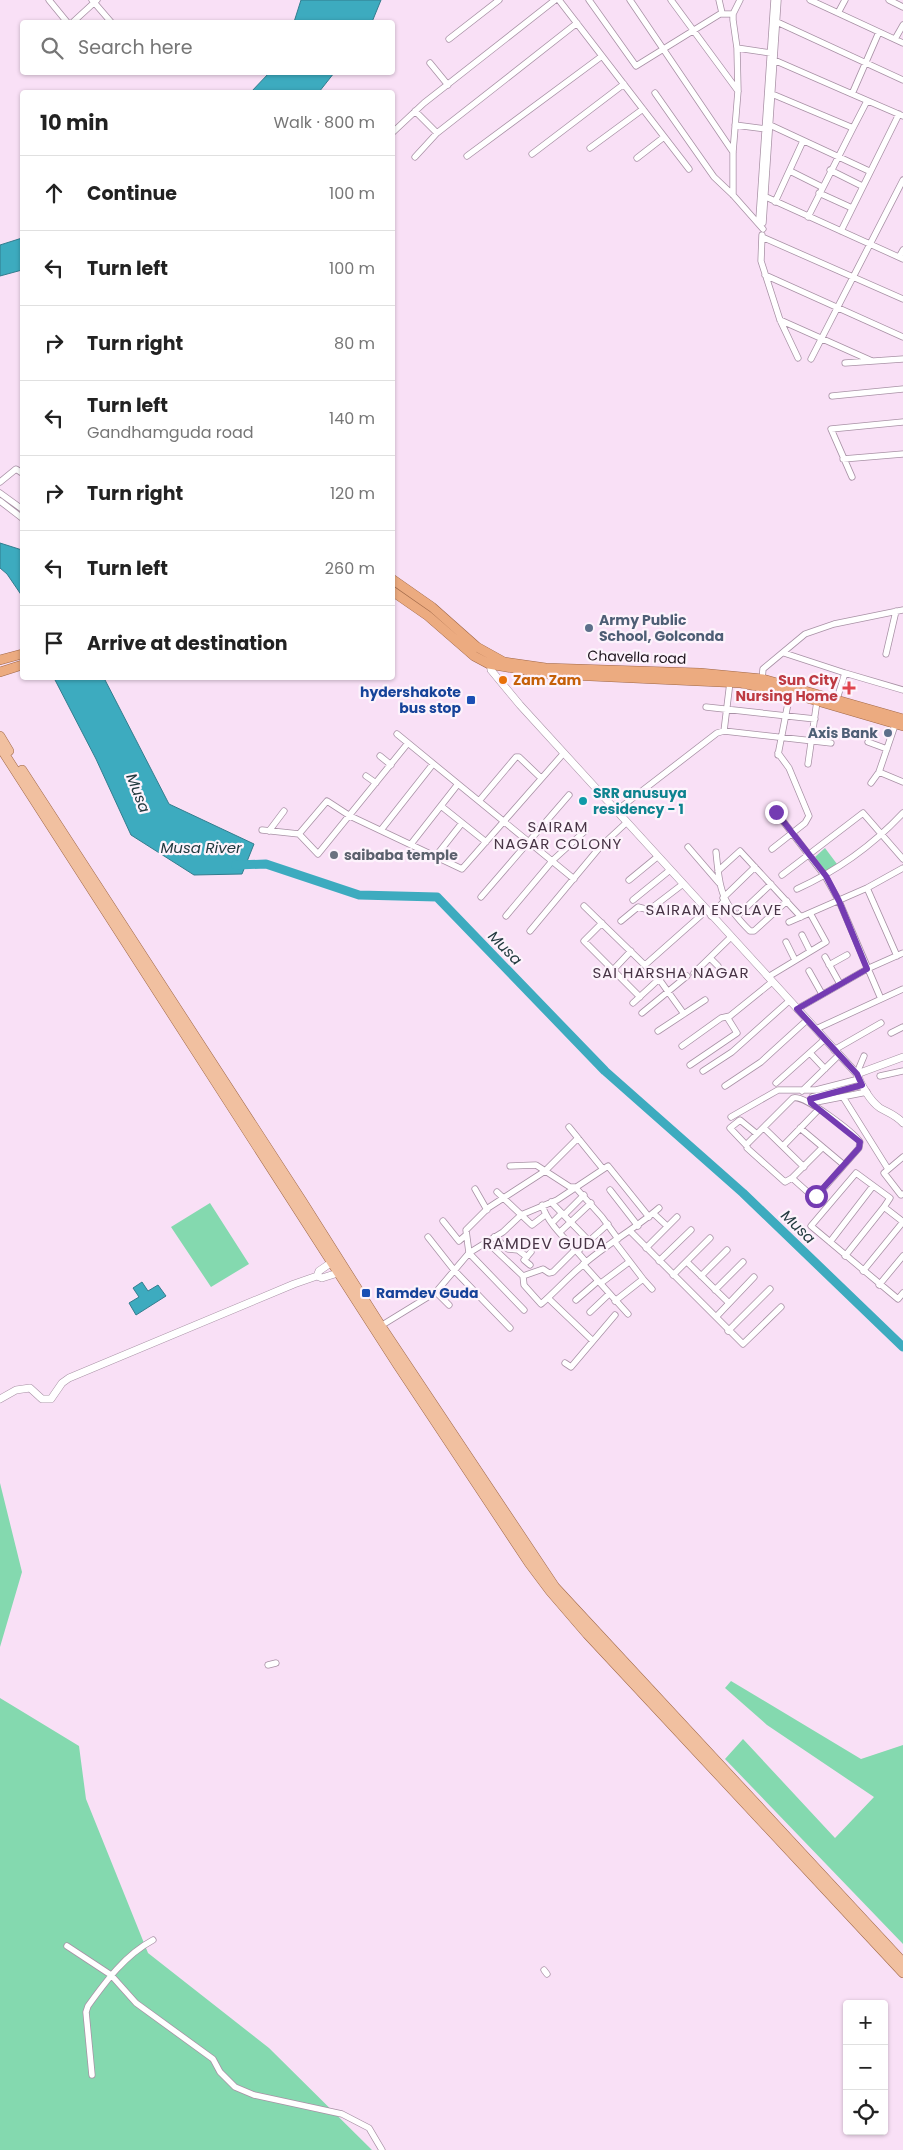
<!DOCTYPE html>
<meta charset="utf-8">
<style>
body{margin:0;font-family:Poppins,sans-serif;background:#f2f2f2;color:#222}
.controls{position:absolute;right:15px;bottom:15px;display:grid;overflow:hidden;border-radius:5px;box-shadow:0 1px 4px #0004}
.controls button{width:45px;height:45px;display:grid;place-items:center;padding:0;border:0;border-bottom:1px solid #e0e0e0;background:#fff;color:#222;font:25px sans-serif}
.stop{position:absolute;width:15px;height:15px;margin:-11px;border:4px solid #743bb2;border-radius:50%;background:#fff}
.stop.end{background:#743bb2;border-color:#fff;box-shadow:0 1px 5px #0008}
.list{margin:0;padding:0;list-style:none}
h2{display:flex;justify-content:space-between;align-items:center;height:65px;margin:0;padding:0 20px;font-size:21px}
h2 small{font-size:16px;font-weight:400;color:#767676}
.list li{display:grid;grid-template-columns:32px 1fr auto;gap:15px;align-items:center;box-sizing:border-box;height:75px;padding:0 20px;border-top:1px solid #e0e0e0}
.list b{display:block;font-size:19px;white-space:nowrap}
.list p{margin:0;font-size:16px;white-space:nowrap;color:#767676}
.list em{font-size:16px;font-style:normal;color:#767676}
.icon{flex:none;width:28px;height:28px;fill:none;stroke:currentColor;stroke-width:2;stroke-linecap:round;stroke-linejoin:round}
.map{position:relative;flex:none;width:903px;height:2150px;overflow:hidden}
.search{position:absolute;background:#fff;box-shadow:0 1px 4px #0004;left:20px;top:20px;width:375px;height:55px;display:flex;align-items:center;gap:12px;box-sizing:border-box;padding:0 18px;border-radius:5px;color:#767676;font-size:19px}
.panel{position:absolute;background:#fff;box-shadow:0 1px 4px #0004;left:20px;top:90px;width:375px;height:590px;border-radius:5px}
.map>svg:first-child{display:block}
.green{fill:#84d9af}
.water{fill:#3dabbf;stroke:#337d8e}
.lines{fill:none;stroke-linecap:round;stroke-linejoin:round}
.river{stroke:#3dabbf;stroke-width:9}
.minor-casing{stroke:#a891a5;stroke-width:7}
.tertiary-casing{stroke:#a891a5;stroke-width:8}
.primary-casing{stroke:#a06848;stroke-width:10}
.trunk-casing{stroke:#a06848;stroke-width:10}
.minor{stroke:#fff;stroke-width:5.5}
.tertiary{stroke:#fff;stroke-width:7}
.primary{stroke:#f1c0a0;stroke-width:9}
.trunk{stroke:#ecab80;stroke-width:9}
.route{stroke:#743bb2;stroke-width:6}
.service-dot{fill:#5c6f8a;stroke:#fdf3fc;stroke-width:2}
.food-dot{fill:#e8710a;stroke:#fdf3fc;stroke-width:2}
.health-dot{fill:#e0444e;stroke:#fdf3fc;stroke-width:2}
.transit-dot{fill:#1a4fb4;stroke:#fdf3fc;stroke-width:2}
.culture-dot{fill:#0f9aa8;stroke:#fdf3fc;stroke-width:2}
.worship-dot{fill:#6b7280;stroke:#fdf3fc;stroke-width:2}
.labels{text-anchor:middle;stroke-width:4.5;stroke-linejoin:round;paint-order:stroke}
.service-label{font-size:14px;font-weight:bold;fill:#4e5e75;stroke:#fdf3fc;text-anchor:start}
.street-label{font-size:14px;fill:#1b121a;stroke:#fdf3fc}
.food-label{font-size:14px;font-weight:bold;fill:#c56008;stroke:#fdf3fc;text-anchor:start}
.health-label{font-size:14px;font-weight:bold;fill:#be3a42;stroke:#fdf3fc;text-anchor:end}
.transit-label{font-size:14px;font-weight:bold;fill:#164399;stroke:#fdf3fc;text-anchor:end}
.culture-label{font-size:14px;font-weight:bold;fill:#0d838f;stroke:#fdf3fc;text-anchor:start}
.worship-label{font-size:14px;font-weight:bold;fill:#5b616d;stroke:#fdf3fc;text-anchor:start}
.water-label{font-size:15px;font-style:italic;fill:#223a3f;stroke:#fdf3fc}
.neighbourhood-label{font-size:15px;letter-spacing:1px;fill:#483546;stroke:#fdf3fc}
.quarter-label{font-size:16px;letter-spacing:1px;fill:#483546;stroke:#fdf3fc}
</style>
<div class="map">
<svg width="903" height="2150" viewBox="0 0 903 2150">
<rect width="100%" height="100%" fill="#f9e0f6"/>
<path class="green" d="M 825,848 L 837,864 L 826,872 L 815,857 Z
M 210,1203 L 249,1264 L 211,1287 L 171,1227 Z
M 0,1483 L 22,1572 L 0,1647 Z
M 731,1681 L 861,1759 L 903,1745 L 903,1944 L 725,1759 L 743,1739 L 835,1838 L 874,1797 L 767,1725 L 725,1688 Z
M 0,1698 L 79,1746 L 86,1799 L 148,1953 L 269,2048 L 372,2150 L 0,2150 Z"/>
<path class="water" d="M 301,0 L 381,0 L 372,22 L 294,22 Z
M 269,73 L 269,72 L 334,73 L 319,92 L 251,92 Z
M 22,238 L 22,270 L 0,276 L 0,245 Z
M 0,543 L 22,550 L 22,596 L 7,574 L 0,568 Z
M 54,678 L 104,678 L 169,804 L 254,844 L 242,874 L 194,875 L 131,835 L 96,759 Z
M 142,1282 L 148,1291 L 158,1285 L 166,1296 L 136,1315 L 129,1303 L 139,1297 L 133,1288 Z"/>
<g class="lines">
<path class="river" d="M 236,865 L 266,864 L 359,895 L 437,897 L 605,1071 L 743,1193 L 903,1347"/>
<defs>
<path id="minor" d="M 49,0 L 67,22
M 92,0 L 111,22
M 559,0 L 689,169
M 589,0 L 636,66 L 720,14 L 733,14
M 630,0 L 733,152
M 671,0 L 738,91
M 719,0 L 722,13
M 774,0 L 759,219 L 763,223 L 778,0
M 810,0 L 903,43
M 889,0 L 903,7
M 838,13 L 845,0
M 73,22 L 97,0
M 777,22 L 903,80
M 879,32 L 852,94 L 903,116
M 449,39 L 499,0
M 895,39 L 903,25
M 737,48 L 771,53
M 774,60 L 852,94
M 430,63 L 448,85
M 655,93 L 714,177 L 733,195 L 763,229
M 772,94 L 853,128 L 867,101
M 415,111 L 437,133
M 735,125 L 766,129
M 770,125 L 869,171
M 392,133 L 424,103 L 555,0
M 590,148 L 643,109
M 532,154 L 624,84
M 467,156 L 602,56
M 415,157 L 437,133 L 577,23
M 637,158 L 664,137
M 830,170 L 862,186
M 790,171 L 822,187
M 819,193 L 852,208
M 733,195 L 733,152 L 738,91 L 737,48 L 733,20 L 733,14 L 740,0
M 766,197 L 903,259
M 775,202 L 803,141
M 808,217 L 853,128
M 841,231 L 899,114
M 762,235 L 761,261 L 780,320 L 798,358
M 762,237 L 903,299
M 899,257 L 903,250
M 765,275 L 903,337
M 780,320 L 872,361
M 811,359 L 903,180
M 845,363 L 903,359
M 832,396 L 903,389
M 843,459 L 903,454
M 852,477 L 831,429 L 903,422
M 0,482 L 16,469 L 22,473
M 0,493 L 22,509
M 0,501 L 22,518
M 784,653 L 845,673 L 837,699
M 886,654 L 896,611
M 845,673 L 903,690
M 762,680 L 763,669 L 805,634 L 834,624 L 903,610
M 706,707 L 815,719
M 724,731 L 730,682
M 397,734 L 408,743
M 868,742 L 887,749
M 778,755 L 790,693
M 380,756 L 391,765
M 808,764 L 817,701
M 879,772 L 903,782
M 366,776 L 376,783
M 871,783 L 879,772 L 895,725
M 479,801 L 516,757 L 519,757 L 541,778
M 441,806 L 486,842
M 616,811 L 717,733 L 724,731 L 831,743
M 776,812 L 825,876 L 839,901 L 881,999
M 262,830 L 299,834 L 318,854 L 408,743 L 574,879
M 381,830 L 433,764
M 269,831 L 284,811
M 299,834 L 327,801 L 350,816 L 462,869 L 563,754
M 411,844 L 458,784
M 688,847 L 719,883
M 772,849 L 805,823 L 809,816 L 789,768 L 778,753
M 716,852 C 720,891 721,902 750,931 L 754,931 L 787,901
M 436,856 L 462,823
M 718,871 L 740,851 L 801,917
M 782,875 L 863,813 L 903,859
M 629,880 L 657,857
M 867,888 L 897,956
M 797,889 C 837,871 873,845 903,813
M 481,897 L 569,795
M 723,898 L 755,867
M 633,900 L 670,870
M 584,906 L 659,979 L 684,1014
M 506,916 L 553,860 L 585,831
M 711,916 L 724,901
M 737,916 L 771,884
M 621,921 L 638,907 L 649,910 L 683,884
M 789,922 L 867,888 L 903,868
M 602,923 L 584,941 L 640,997
M 530,931 L 600,847 L 626,823
M 802,935 L 810,951
M 786,942 L 795,960
M 825,957 L 840,984
M 710,958 L 718,966
M 645,965 L 707,910
M 829,965 L 847,955
M 614,969 L 631,951
M 809,971 L 822,994
M 694,973 L 731,937
M 768,977 L 826,942 L 810,913
M 633,1003 L 659,979
M 797,1009 L 867,969 L 903,953
M 642,1013 L 687,976
M 816,1029 L 903,989
M 658,1031 L 705,1000
M 891,1033 L 903,1027
M 682,1046 L 721,1018 L 730,1016 L 772,982
M 834,1050 L 881,1023
M 810,1053 L 825,1069
M 690,1065 L 737,1033 L 727,1017
M 703,1071 L 732,1052 L 789,1001
M 859,1074 L 859,1068 L 864,1056
M 880,1076 L 903,1071
M 776,1083 L 825,1039
M 862,1085 L 812,1097 L 811,1103 L 867,1092
M 725,1086 L 761,1062 L 807,1020
M 802,1091 L 839,1055
M 843,1097 L 888,1169
M 731,1117 L 778,1090 L 816,1090 L 859,1079
M 569,1127 L 603,1169
M 764,1128 L 804,1167
M 800,1128 L 844,1165
M 747,1146 L 730,1128 L 740,1120 L 757,1134
M 783,1146 L 819,1109
M 903,1157 L 884,1173 L 901,1195 L 903,1194
M 510,1166 L 536,1165 L 570,1187 L 575,1187 L 602,1217 L 618,1239
M 792,1178 L 811,1195 L 816,1197 L 859,1148 L 860,1142 C 853,1132 804,1094 793,1098 L 747,1144 L 747,1148 L 785,1182 L 792,1178 L 822,1148
M 475,1189 L 487,1210
M 610,1190 L 638,1226
M 497,1192 L 532,1225 L 545,1215
M 551,1202 L 589,1241
M 542,1205 C 549,1227 572,1244 586,1262
M 653,1213 L 667,1226
M 564,1215 L 584,1195
M 443,1221 L 459,1241 L 466,1235
M 902,1221 L 884,1207 L 890,1198 L 856,1173 L 811,1226 L 898,1299 L 903,1293
M 552,1223 L 562,1213
M 560,1232 L 591,1203
M 631,1232 L 743,1344 L 781,1307
M 428,1237 L 454,1270 L 510,1328
M 494,1237 L 508,1249 L 518,1250 L 527,1257
M 486,1241 L 523,1276 L 543,1269 L 549,1273 L 553,1272 L 576,1249
M 614,1241 L 643,1279 L 615,1301
M 830,1242 L 873,1186
M 646,1248 L 677,1217
M 578,1251 L 608,1224
M 845,1256 L 884,1207
M 659,1261 L 691,1230
M 687,1262 L 729,1303
M 583,1264 L 628,1314
M 530,1265 L 524,1260 L 531,1252
M 863,1271 L 903,1222
M 673,1275 L 710,1238
M 523,1276 L 524,1285 L 541,1304 C 556,1291 569,1276 584,1264 C 608,1243 635,1229 659,1208
M 701,1276 L 727,1250
M 643,1279 L 652,1289
M 601,1283 L 629,1262
M 879,1285 L 903,1256
M 715,1290 L 743,1262
M 436,1292 L 449,1305
M 548,1298 L 593,1341
M 576,1300 L 598,1281
M 524,1310 L 469,1253 L 466,1230 L 488,1208 L 545,1171 L 578,1138
M 590,1312 L 609,1294
M 716,1317 L 754,1277
M 379,1327 L 436,1292 L 469,1253 L 503,1232 L 521,1215 L 557,1200 L 608,1166 L 649,1217
M 728,1331 L 770,1289
M 565,1363 L 571,1367 L 615,1315
M 268,1665 L 276,1663
M 67,1946 L 111,1975 L 136,2003 L 213,2059 L 220,2072 L 235,2087 L 254,2095 L 342,2114 L 369,2128 L 382,2150
M 544,1970 L 547,1974
M 92,2075 L 86,2012 L 88,2006 C 106,1981 125,1955 153,1940"/>
<path id="tertiary" d="M 490,660 L 491,670 L 520,705 L 857,1074 C 861,1085 870,1101 880,1108 C 889,1113 896,1115 903,1123
M 857,1074 L 903,1057
M 317,1276 L 319,1271 L 335,1260
M 0,1399 L 16,1390 L 30,1388 L 42,1399 L 51,1399 L 62,1383 L 69,1378 L 294,1284 L 317,1276 L 322,1278 L 341,1272"/>
<path id="primary" d="M 0,736 L 9,751
M 0,747 L 397,1364 L 529,1563 L 550,1591 L 587,1634 L 903,1973
M 22,770 L 302,1201 L 381,1326 L 555,1587 L 903,1962"/>
<path id="trunk" d="M 392,579 L 432,607 L 477,647 L 504,662 L 546,668 L 700,673 L 763,679 L 903,719
M 392,591 L 428,616 L 474,656 L 489,664 L 547,674 L 741,683 L 790,693 L 903,726
M 0,660 L 22,654
M 0,672 L 22,665"/>
</defs>
<use href="#minor" class="minor-casing"/>
<use href="#tertiary" class="tertiary-casing"/>
<use href="#primary" class="primary-casing"/>
<use href="#trunk" class="trunk-casing"/>
<use href="#minor" class="minor"/>
<use href="#tertiary" class="tertiary"/>
<use href="#primary" class="primary"/>
<use href="#trunk" class="trunk"/>
</g>
<g class="lines">
<path class="route" d="M 776,812 L 826,876 L 839,901 L 867,969 L 797,1009 L 857,1074 L 862,1085 L 810,1099 L 811,1103 L 860,1142 L 859,1148 L 816,1196"/>
</g>
<g class="service-dot">
<circle cx="589" cy="628" r="5"/>
<circle cx="888" cy="733" r="5"/>
</g>
<circle class="food-dot" cx="503" cy="680" r="5"/>
<path class="health-dot" d="M846.5 680.5h5v5h5v5h-5v5h-5v-5h-5v-5h5z"/>
<g class="transit-dot">
<rect x="466" y="695" width="10" height="10" rx="2.5"/>
<rect x="361" y="1288" width="10" height="10" rx="2.5"/>
</g>
<circle class="culture-dot" cx="583" cy="801" r="5"/>
<circle class="worship-dot" cx="334" cy="855" r="5"/>
<g class="labels">
<g class="service-label">
<text x="599" y="625">Army Public<tspan x="599" dy="16">School, Golconda</tspan></text>
<text x="878" y="738" text-anchor="end">Axis Bank</text>
</g>
<g class="street-label">
<text transform="translate(637 657) rotate(2)" y="5">Chavella road</text>
</g>
<g class="food-label">
<text x="513" y="685">Zam Zam</text>
</g>
<g class="health-label">
<text x="838" y="685">Sun City<tspan x="838" dy="16">Nursing Home</tspan></text>
</g>
<g class="transit-label">
<text x="461" y="697">hydershakote<tspan x="461" dy="16">bus stop</tspan></text>
<text x="376" y="1298" text-anchor="start">Ramdev Guda</text>
</g>
<g class="culture-label">
<text x="593" y="798">SRR anusuya<tspan x="593" dy="16">residency - 1</tspan></text>
</g>
<g class="worship-label">
<text x="344" y="860">saibaba temple</text>
</g>
<g class="water-label">
<text transform="translate(138 793) rotate(69)" y="5">Musa</text>
<text x="201" y="853">Musa River</text>
<text transform="translate(505 948) rotate(46)" y="5">Musa</text>
<text transform="translate(798 1227) rotate(44)" y="5">Musa</text>
</g>
<g class="neighbourhood-label">
<text x="558" y="832">SAIRAM<tspan x="558" dy="17">NAGAR COLONY</tspan></text>
<text x="714" y="915">SAIRAM ENCLAVE</text>
<text x="671" y="978">SAI HARSHA NAGAR</text>
</g>
<g class="quarter-label">
<text x="545" y="1249">RAMDEV GUDA</text>
</g>
</g>
</svg>
<div class="controls">
<button>+</button>
<button>−</button>
<button><svg class="icon" aria-label="locate" viewBox="0 0 24 24"><circle cx="12" cy="12" r="6"/><path d="M12 2v4M12 18v4M2 12h4M18 12h4"/></svg></button>
</div>
<div class="stop" style="left:816px;top:1196px"></div>
<div class="stop end" style="left:776px;top:812px"></div>
<div class="search"><svg class="icon" aria-label="search" viewBox="0 0 24 24"><circle cx="10" cy="10" r="6"/><path d="M15 15l6 6"/></svg>Search here</div>
<section class="panel">
<h2>10 min<small>Walk · 800 m</small></h2>
<ul class="list">
<li><svg class="icon" aria-label="ahead" viewBox="0 0 24 24"><path d="M12 20V5M6 11l6-6 6 6"/></svg><div><b>Continue</b></div><em>100 m</em></li>
<li><svg class="icon" aria-label="left" viewBox="0 0 24 24"><path d="M17 20v-9H6M10 6l-5 5 5 5"/></svg><div><b>Turn left</b></div><em>100 m</em></li>
<li><svg class="icon" aria-label="right" viewBox="0 0 24 24"><path d="M7 20v-9h11M14 6l5 5-5 5"/></svg><div><b>Turn right</b></div><em>80 m</em></li>
<li><svg class="icon" aria-label="left" viewBox="0 0 24 24"><path d="M17 20v-9H6M10 6l-5 5 5 5"/></svg><div><b>Turn left</b><p>Gandhamguda road</p></div><em>140 m</em></li>
<li><svg class="icon" aria-label="right" viewBox="0 0 24 24"><path d="M7 20v-9h11M14 6l5 5-5 5"/></svg><div><b>Turn right</b></div><em>120 m</em></li>
<li><svg class="icon" aria-label="left" viewBox="0 0 24 24"><path d="M17 20v-9H6M10 6l-5 5 5 5"/></svg><div><b>Turn left</b></div><em>260 m</em></li>
<li><svg class="icon" aria-label="arrive" viewBox="0 0 24 24"><path d="M6 21V4h12l-3 4 3 4H6"/></svg><div><b>Arrive at destination</b></div></li>
</ul>
</section>
</div>
